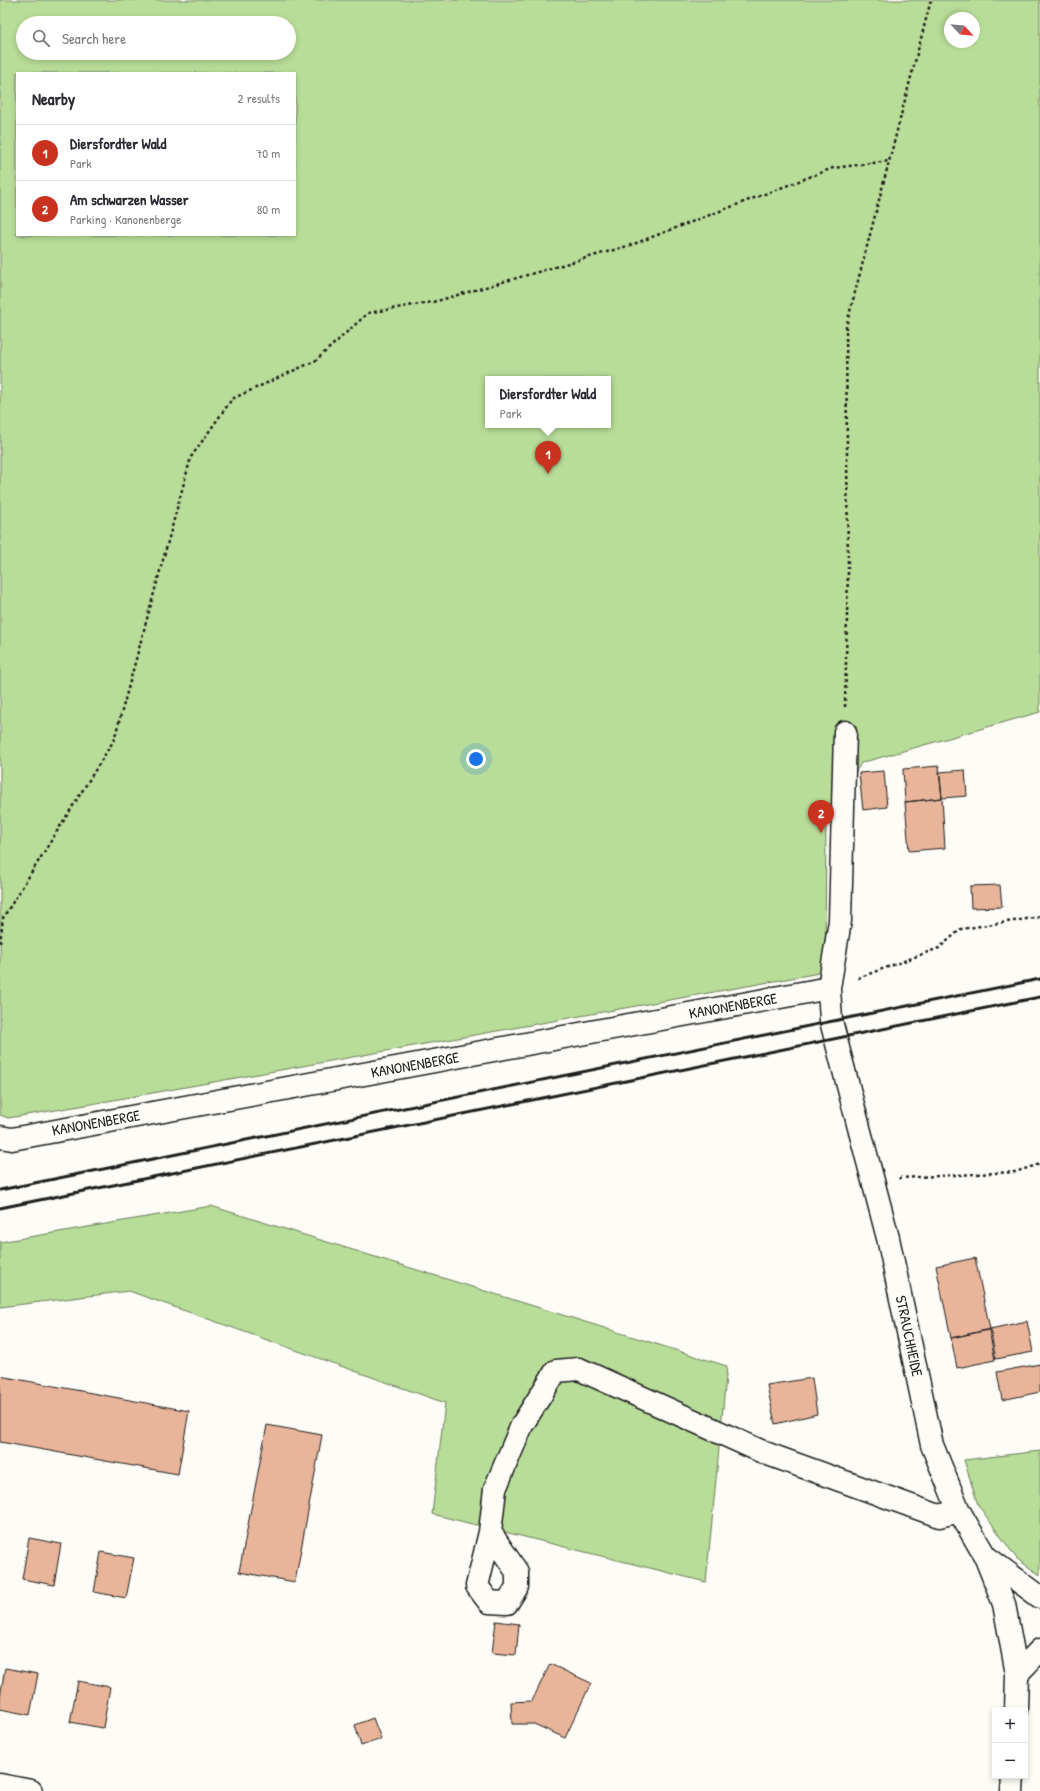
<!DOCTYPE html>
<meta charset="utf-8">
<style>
body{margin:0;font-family:"Patrick Hand",sans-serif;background:#f7f7f7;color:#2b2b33}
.controls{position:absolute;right:12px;bottom:12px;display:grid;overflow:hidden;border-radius:0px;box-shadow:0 2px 6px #0003}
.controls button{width:36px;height:36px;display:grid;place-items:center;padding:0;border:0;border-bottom:1px solid #e1e1e2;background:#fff;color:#2b2b33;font:20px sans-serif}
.compass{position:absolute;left:944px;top:12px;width:36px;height:36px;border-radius:50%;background:#fff;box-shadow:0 2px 6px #0003;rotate:116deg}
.you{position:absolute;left:476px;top:759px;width:14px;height:14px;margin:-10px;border:3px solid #fff;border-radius:50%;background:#1a73e8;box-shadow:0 0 0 6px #1a73e833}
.badge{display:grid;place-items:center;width:26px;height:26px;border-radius:50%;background:#c8321e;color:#fff;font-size:13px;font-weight:700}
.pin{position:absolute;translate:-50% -33px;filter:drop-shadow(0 1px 2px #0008)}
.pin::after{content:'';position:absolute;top:21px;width:14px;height:12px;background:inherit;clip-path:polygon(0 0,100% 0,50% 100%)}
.popup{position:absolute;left:485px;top:376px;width:126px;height:52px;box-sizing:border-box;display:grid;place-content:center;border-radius:0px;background:#fff;filter:drop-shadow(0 1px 3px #0005);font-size:13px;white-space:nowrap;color:#7c7c81}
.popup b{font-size:15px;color:#2b2b33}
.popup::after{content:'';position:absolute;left:50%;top:100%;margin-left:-8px;border:8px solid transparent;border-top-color:#fff}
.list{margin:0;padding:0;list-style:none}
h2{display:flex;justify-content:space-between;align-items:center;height:52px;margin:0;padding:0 16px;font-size:17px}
h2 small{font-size:13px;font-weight:400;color:#7c7c81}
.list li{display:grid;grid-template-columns:26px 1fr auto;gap:12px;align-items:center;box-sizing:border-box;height:56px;padding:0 16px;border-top:1px solid #e1e1e2}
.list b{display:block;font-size:15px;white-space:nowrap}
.list p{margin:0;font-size:13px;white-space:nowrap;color:#7c7c81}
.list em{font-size:13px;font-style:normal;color:#7c7c81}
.icon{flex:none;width:22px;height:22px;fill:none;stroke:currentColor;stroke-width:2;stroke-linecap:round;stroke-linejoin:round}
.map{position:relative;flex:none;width:1040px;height:1791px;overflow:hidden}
.search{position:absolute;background:#fff;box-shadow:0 2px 6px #0003;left:16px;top:16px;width:280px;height:44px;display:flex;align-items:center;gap:10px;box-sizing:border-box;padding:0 14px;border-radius:22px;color:#7c7c81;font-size:15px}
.panel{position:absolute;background:#fff;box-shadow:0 2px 6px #0003;left:16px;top:72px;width:280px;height:164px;border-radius:0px}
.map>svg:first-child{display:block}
.green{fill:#b8dd98;stroke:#6a7c5a;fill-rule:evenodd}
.building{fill:#e8b59a;stroke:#1c1c1c}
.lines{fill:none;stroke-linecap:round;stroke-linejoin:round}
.minor-casing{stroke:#1c1c1c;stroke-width:25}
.path{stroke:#1c1c1c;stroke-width:2.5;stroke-dasharray:3 3;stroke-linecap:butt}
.minor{stroke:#fdfcf7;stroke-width:22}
.rail{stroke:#1c1c1c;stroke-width:3}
.labels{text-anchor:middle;stroke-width:3;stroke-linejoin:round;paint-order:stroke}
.street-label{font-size:15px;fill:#1c1c1c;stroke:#fdfcf7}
</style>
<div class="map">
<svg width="1040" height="1791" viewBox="0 0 1040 1791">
<rect width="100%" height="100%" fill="#fdfcf7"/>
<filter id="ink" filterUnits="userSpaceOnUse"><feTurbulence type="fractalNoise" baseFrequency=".025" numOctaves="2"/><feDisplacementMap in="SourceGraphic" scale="8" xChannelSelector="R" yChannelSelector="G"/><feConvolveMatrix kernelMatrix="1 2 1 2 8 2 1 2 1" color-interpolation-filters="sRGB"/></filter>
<g filter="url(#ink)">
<path class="green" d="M 0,0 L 1040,0 L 1040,712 L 861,763 L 826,821 L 825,972 L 80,1106 L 8,1118 L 0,1115 ZM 950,18 L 974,18 L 974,42 L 950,42 ZM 23,23 L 289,23 L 289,53 L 23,53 ZM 17,73 L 295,73 L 295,235 L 17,235 ZM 488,379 L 608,379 L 608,425 L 488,425 Z
M 211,1206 L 727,1366 L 706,1582 L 432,1514 L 445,1403 L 129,1291 L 0,1307 L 0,1242 Z
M 1040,1451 L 1040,1575 L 1017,1559 L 978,1505 L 964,1460 Z"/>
<path class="building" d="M 939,766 L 942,798 L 905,802 L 903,769 Z
M 965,770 L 967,796 L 942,798 L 939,772 Z
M 884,771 L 887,807 L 863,810 L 859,773 Z
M 942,798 L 945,848 L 909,851 L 905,802 Z
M 1000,885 L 1002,907 L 971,908 L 970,886 Z
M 975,1258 L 990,1329 L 951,1338 L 936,1266 Z
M 1027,1321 L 1033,1352 L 996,1359 L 990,1329 Z
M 989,1330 L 995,1360 L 957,1368 L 951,1338 Z
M 1040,1364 L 1040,1392 L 1002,1400 L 997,1372 Z
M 0,1376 L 189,1411 L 178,1474 L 0,1442 Z
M 812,1378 L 817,1414 L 775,1424 L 767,1385 Z
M 267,1425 L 322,1435 L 295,1582 L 239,1572 Z
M 29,1538 L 61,1544 L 54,1585 L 22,1579 Z
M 101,1552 L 134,1558 L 126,1598 L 94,1592 Z
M 496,1621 L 519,1624 L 516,1655 L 492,1653 Z
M 550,1664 L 591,1683 L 565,1738 L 534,1724 L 512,1724 L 511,1702 L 532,1701 Z
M 5,1668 L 38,1674 L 30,1715 L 0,1709 L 0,1697 Z
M 78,1681 L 110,1687 L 103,1728 L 70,1722 Z
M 373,1718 L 381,1739 L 361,1746 L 355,1725 Z"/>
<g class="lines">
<defs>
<path id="minor" d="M 845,732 L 840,921 L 829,988 L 831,1021 L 888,1238 L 932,1445 L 959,1511 L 985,1556 L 1004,1604 L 1017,1674 L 1016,1710
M 0,1137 L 12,1139 L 829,988
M 490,1532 L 517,1572 L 517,1587 L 507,1603 L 489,1602 L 477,1586 L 490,1532 L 495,1489 L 522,1425 L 556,1371 L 579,1369 L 765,1453 L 939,1516 L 959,1511
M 985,1556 L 1040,1597
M 1017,1674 L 1040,1650
M 0,1785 L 31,1791
M 1012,1791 L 1013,1776"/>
</defs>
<use href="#minor" class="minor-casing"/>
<path class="path" d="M 845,707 L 848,570 L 846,327 L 931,0
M 0,943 L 3,918 L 114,740 L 191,457 L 232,399 L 315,361 L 368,313 L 437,301 L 631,245 L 833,168 L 889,161
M 858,978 L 939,948 L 961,929 L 1040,917
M 899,1178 L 1015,1172 L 1040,1164"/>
<use href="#minor" class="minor"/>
<path class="rail" d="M 0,1190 L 1040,979
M 0,1208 L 1040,997"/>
</g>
</g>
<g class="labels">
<g class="street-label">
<text transform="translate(733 1006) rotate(-10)" y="5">KANONENBERGE</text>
<text transform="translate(415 1065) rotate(-10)" y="5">KANONENBERGE</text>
<text transform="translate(96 1123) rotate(-10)" y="5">KANONENBERGE</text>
<text transform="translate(909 1336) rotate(78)" y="5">STRAUCHHEIDE</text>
</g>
</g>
</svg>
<div class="controls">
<button>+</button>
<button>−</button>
</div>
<svg class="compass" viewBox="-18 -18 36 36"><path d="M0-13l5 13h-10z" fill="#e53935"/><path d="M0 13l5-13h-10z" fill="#7c7c81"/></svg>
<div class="you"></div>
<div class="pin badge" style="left:548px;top:474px">1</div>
<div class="popup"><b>Diersfordter Wald</b>Park</div>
<div class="pin badge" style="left:821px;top:833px">2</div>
<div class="search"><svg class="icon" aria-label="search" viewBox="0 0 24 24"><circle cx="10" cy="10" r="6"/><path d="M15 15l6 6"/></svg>Search here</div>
<section class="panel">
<h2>Nearby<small>2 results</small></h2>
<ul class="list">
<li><span class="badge">1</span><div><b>Diersfordter Wald</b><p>Park</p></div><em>70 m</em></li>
<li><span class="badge">2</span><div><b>Am schwarzen Wasser</b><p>Parking · Kanonenberge</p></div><em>80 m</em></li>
</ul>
</section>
</div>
